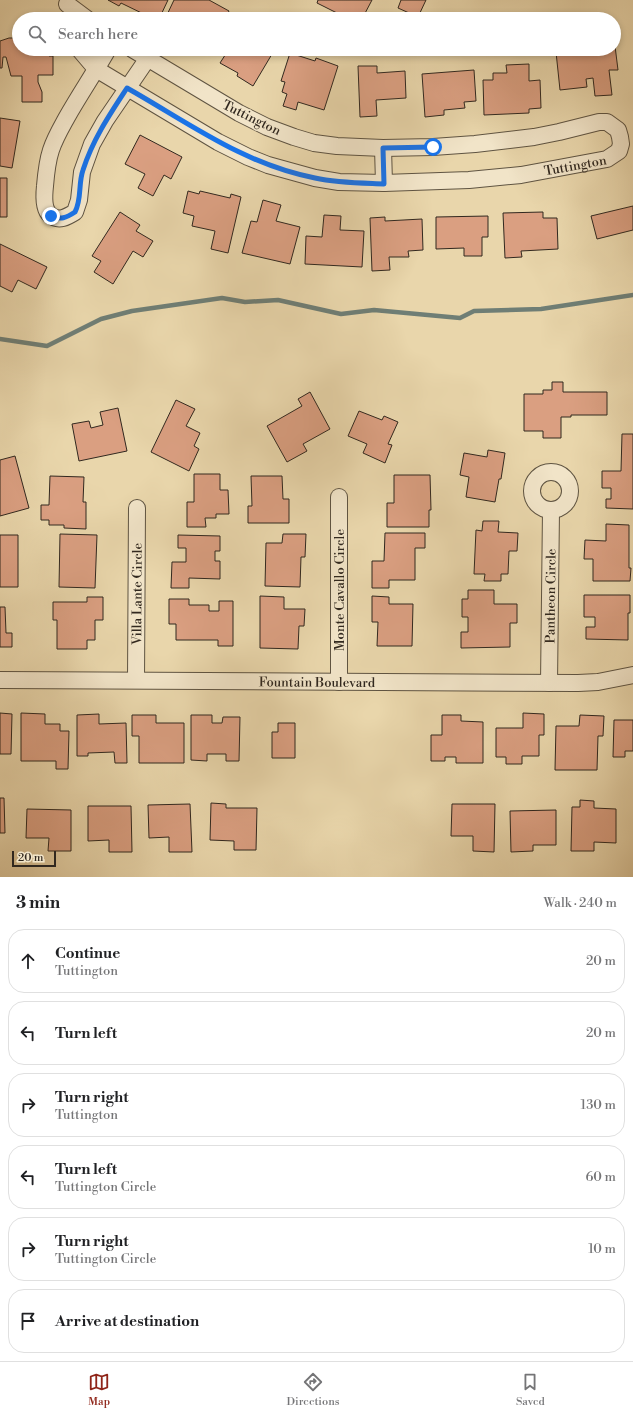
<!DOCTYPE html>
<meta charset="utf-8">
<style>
body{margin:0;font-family:"Libre Bodoni",serif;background:#f2f2f2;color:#202124}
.scale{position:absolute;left:12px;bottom:10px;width:44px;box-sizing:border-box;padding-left:4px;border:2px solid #31281f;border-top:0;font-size:11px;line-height:14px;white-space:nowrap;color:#31281f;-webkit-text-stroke:3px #f1e4c8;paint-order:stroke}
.stop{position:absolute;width:12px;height:12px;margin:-9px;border:3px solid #1a73e8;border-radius:50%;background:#fff}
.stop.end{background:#1a73e8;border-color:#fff;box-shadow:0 1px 4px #0008}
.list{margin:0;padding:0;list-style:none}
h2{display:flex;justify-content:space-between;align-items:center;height:52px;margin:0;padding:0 16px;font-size:17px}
h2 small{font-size:13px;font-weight:400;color:#757577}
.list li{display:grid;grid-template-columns:26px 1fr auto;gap:12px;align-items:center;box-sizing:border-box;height:64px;margin:0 8px 8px;padding:0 8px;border:1px solid #e0e0e0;border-radius:16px}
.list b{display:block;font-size:15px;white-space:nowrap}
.list p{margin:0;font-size:13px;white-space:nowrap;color:#757577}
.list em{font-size:13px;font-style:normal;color:#757577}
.icon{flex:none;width:22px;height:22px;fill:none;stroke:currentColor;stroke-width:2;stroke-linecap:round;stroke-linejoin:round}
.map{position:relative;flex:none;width:633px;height:877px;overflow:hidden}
.search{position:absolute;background:#fff;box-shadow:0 2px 6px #0003;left:12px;right:12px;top:12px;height:44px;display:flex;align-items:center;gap:10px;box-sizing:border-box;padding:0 14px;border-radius:22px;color:#757577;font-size:15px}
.sheet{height:484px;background:#fff}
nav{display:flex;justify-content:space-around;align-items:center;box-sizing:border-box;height:56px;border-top:1px solid #e0e0e0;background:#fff;font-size:11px;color:#757577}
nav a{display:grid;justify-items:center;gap:2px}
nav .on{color:#8f2418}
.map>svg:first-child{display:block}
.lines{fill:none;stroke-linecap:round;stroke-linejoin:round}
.stream{stroke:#6f7e75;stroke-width:4.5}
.building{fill:#da9f81;stroke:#31281f}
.minor-casing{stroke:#5f5442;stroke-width:18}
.minor{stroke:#f1e4c8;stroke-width:16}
.route{stroke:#1a73e8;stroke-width:5}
.labels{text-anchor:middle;stroke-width:3;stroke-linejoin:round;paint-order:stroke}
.street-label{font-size:13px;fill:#31281f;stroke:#f1e4c8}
</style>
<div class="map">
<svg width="633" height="877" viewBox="0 0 633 877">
<rect width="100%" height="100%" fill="#e9d6ab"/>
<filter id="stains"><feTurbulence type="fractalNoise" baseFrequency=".005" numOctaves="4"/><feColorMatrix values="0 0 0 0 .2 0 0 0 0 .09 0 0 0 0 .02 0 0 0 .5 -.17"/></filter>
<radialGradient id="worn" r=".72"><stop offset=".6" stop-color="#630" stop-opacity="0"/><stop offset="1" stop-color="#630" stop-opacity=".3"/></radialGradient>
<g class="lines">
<path class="stream" d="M 0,339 L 47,346 L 101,319 L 132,311 L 222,298 L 245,302 L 278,300 L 341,314 L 374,310 L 460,318 L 474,311 L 541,309 L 633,295"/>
</g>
<path class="building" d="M 108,0 L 168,0 L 159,19 L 154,19 L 121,3 L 119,6 Z
M 174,0 L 209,0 L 229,11 L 225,19 L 165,19 Z
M 318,0 L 372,0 L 362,19 L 357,19 L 348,15 L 347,18 L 317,3 Z
M 401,0 L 426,0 L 418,17 L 398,8 Z
M 19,28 L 19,49 L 49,49 L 49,56 L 53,56 L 53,75 L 38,75 L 38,82 L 42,92 L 42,102 L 22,102 L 22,76 L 11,76 L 6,57 L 3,57 L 2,68 L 0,68 L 0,41 L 9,38 L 15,38 L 15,29 Z
M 614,46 L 615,46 L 618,70 L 609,70 L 612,95 L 595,96 L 593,78 L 586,79 L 587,87 L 560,90 L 556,52 L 587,49 L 614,49 Z
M 229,49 L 275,49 L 253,86 L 237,76 L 238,73 L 220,63 Z
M 290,53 L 315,61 L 316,58 L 338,66 L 324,110 L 298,102 L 296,110 L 283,106 L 287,94 L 282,92 L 285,82 L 281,81 Z
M 529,64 L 529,81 L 540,80 L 541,108 L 529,109 L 529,113 L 484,115 L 483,80 L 493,80 L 493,73 L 507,73 L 506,65 Z
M 358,66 L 377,66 L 377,73 L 405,71 L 406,98 L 376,100 L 377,116 L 360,117 Z
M 474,70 L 476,101 L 464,102 L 465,108 L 444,110 L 444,115 L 425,117 L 422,74 Z
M 0,118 L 20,121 L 12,168 L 0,166 Z
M 140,135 L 182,157 L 171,179 L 164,175 L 153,196 L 138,188 L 145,174 L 125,164 Z
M 0,178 L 7,178 L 7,217 L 0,217 Z
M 188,191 L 199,194 L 200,191 L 230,198 L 231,194 L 241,197 L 228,253 L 211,249 L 215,231 L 192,226 L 194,216 L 183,213 Z
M 263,200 L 281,205 L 276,221 L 300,227 L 290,264 L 242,253 L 251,221 L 257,222 Z
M 633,206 L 633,230 L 597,239 L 591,216 Z
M 120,212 L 140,225 L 136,231 L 153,241 L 143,257 L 133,251 L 113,284 L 94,272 L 101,261 L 92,256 Z
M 543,212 L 543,218 L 557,218 L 558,249 L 521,251 L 522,257 L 505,258 L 503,213 Z
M 324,215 L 341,216 L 340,230 L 364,231 L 362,267 L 305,264 L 306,236 L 322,237 Z
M 488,216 L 488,237 L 482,237 L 482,256 L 464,256 L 464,248 L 436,249 L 436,217 Z
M 385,217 L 385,221 L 422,219 L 423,250 L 408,251 L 409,257 L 389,257 L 390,270 L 372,271 L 370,218 Z
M 0,244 L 47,267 L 36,289 L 18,280 L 12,292 L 0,286 Z
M 552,382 L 563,382 L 563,392 L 607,392 L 607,415 L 571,415 L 571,417 L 561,417 L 561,438 L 543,438 L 543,431 L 524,431 L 524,394 L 543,394 L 543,390 L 552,390 Z
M 310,392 L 330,429 L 303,444 L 307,451 L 287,462 L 267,426 L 302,406 L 298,399 Z
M 176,400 L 195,409 L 186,426 L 200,433 L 194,446 L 199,449 L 189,471 L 151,452 Z
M 118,408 L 127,451 L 79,461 L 72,424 L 89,421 L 91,428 L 103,425 L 100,412 Z
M 359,411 L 382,420 L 384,416 L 398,422 L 388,444 L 392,445 L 385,463 L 363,453 L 367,444 L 348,436 Z
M 622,434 L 633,434 L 633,509 L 606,508 L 606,499 L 611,499 L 611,488 L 602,488 L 602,471 L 621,471 Z
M 488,450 L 505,453 L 501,479 L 499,479 L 495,502 L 466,497 L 469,477 L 460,475 L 464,453 L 487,457 Z
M 15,456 L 29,508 L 0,516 L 0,460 Z
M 194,474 L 220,474 L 220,490 L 228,490 L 229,514 L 216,514 L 216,518 L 205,518 L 206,527 L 187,527 L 187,502 L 194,502 Z
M 394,475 L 430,475 L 431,510 L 429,510 L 429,527 L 387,527 L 387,503 L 394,503 Z
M 50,476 L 84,477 L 83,502 L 86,502 L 86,529 L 64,528 L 64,525 L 49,525 L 49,520 L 41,520 L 41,505 L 49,505 Z
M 251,476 L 282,476 L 283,499 L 289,499 L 289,523 L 248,523 L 248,506 L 252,506 Z
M 483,521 L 499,521 L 498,532 L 518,533 L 517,551 L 509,551 L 508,574 L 501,574 L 501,581 L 484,581 L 485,574 L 474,574 L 476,530 L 482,531 Z
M 606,524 L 629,525 L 629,568 L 631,568 L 630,581 L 593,581 L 593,559 L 584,559 L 585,540 L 606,541 Z
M 385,533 L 425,533 L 425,548 L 415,548 L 415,580 L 389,580 L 389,588 L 372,588 L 372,561 L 384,561 Z
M 60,534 L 97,535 L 95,588 L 59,587 Z
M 283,534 L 306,534 L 305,557 L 301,557 L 300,587 L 265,586 L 266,543 L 282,543 Z
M 0,535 L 18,535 L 18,587 L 0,587 Z
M 178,535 L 220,536 L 220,551 L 215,551 L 215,561 L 220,561 L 220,579 L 189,578 L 189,588 L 171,588 L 172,562 L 186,562 L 186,548 L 178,548 Z
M 468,590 L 494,590 L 494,604 L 517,604 L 517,623 L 510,623 L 510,647 L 461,648 L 461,632 L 468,632 L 468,617 L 462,617 L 462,599 L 468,599 Z
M 584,595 L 630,595 L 630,613 L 628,613 L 628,640 L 586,639 L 586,627 L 595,627 L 595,617 L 584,617 Z
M 260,596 L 284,597 L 284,609 L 305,609 L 304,626 L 299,626 L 298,649 L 260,648 Z
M 372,596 L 389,597 L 389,604 L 413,604 L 412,646 L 377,646 L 378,622 L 372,622 Z
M 87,597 L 103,597 L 103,620 L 95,620 L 95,640 L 87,640 L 87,649 L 57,649 L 57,620 L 53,620 L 53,602 L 87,602 Z
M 169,599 L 189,599 L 189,605 L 209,605 L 209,611 L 219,611 L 219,601 L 233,601 L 233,646 L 218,646 L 218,640 L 176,640 L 176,624 L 169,624 Z
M 0,607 L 5,607 L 6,633 L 12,633 L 12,647 L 0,647 Z
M 0,713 L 12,714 L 11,754 L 0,754 Z
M 21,713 L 45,714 L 45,724 L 60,724 L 60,731 L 69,731 L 68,769 L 56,769 L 56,761 L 21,761 Z
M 523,713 L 544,714 L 544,735 L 539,735 L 539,756 L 522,756 L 522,764 L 506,764 L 506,757 L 496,757 L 496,728 L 523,728 Z
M 99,714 L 99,724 L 126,723 L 127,763 L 115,763 L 114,752 L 88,753 L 88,756 L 77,756 L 77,715 Z
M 132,715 L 156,715 L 156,723 L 184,723 L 184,763 L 139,763 L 139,736 L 132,736 Z
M 191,715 L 212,715 L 212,723 L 222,723 L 223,717 L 240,717 L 239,761 L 226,761 L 226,754 L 207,754 L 207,761 L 191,760 Z
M 442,715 L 461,715 L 461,721 L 483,722 L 483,763 L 456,763 L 456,757 L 445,757 L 445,761 L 431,761 L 431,735 L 442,735 Z
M 580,715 L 604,716 L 603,736 L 598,736 L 597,770 L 555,770 L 556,726 L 579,726 Z
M 614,720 L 633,720 L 633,751 L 625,751 L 625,757 L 613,757 Z
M 278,723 L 295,723 L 295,758 L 272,758 L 272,732 L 278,732 Z
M 0,798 L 4,798 L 5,833 L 0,833 Z
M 580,800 L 594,801 L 594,808 L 616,809 L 616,843 L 594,842 L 594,851 L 571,851 L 572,807 L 580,807 Z
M 211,803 L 226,804 L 226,808 L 257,808 L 256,850 L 234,850 L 234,841 L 210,840 Z
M 190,804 L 192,852 L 169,852 L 169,837 L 149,838 L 148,805 Z
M 452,804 L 495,804 L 494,852 L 473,851 L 473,836 L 451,836 Z
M 88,806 L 131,806 L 132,852 L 109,852 L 109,840 L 88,841 Z
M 27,809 L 71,810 L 71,851 L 48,851 L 49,838 L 26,838 Z
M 556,810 L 556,845 L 533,845 L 533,851 L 511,852 L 510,811 Z"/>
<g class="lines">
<defs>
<g id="minor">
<path d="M 67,4 L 87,19"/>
<path id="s1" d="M 79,49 L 96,69 L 218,142 L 248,157 L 268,165 L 315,178 L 339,182 L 384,183 L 469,180 L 521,175 L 607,159 L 619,151 L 621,144 L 620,137 L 618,130 L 607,122 L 599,122 L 559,132 L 534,137 L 475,144 L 433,147 L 383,148 L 337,146 L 314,143 L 294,137 L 267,127 L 239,113 L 132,49"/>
<path d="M 108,49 C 95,72 80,94 67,117 C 61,128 55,138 51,150 C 47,162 46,174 45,186 C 44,195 43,209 50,215 C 59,222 67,217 75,212 L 79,200 L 82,172 L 92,144 L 105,121 L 148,58"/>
<path d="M 383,148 L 384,183"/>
<circle cx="551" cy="491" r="19"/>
<path id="s2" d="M 0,680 L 578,683 L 598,682 L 633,675"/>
<path id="s3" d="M 136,680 L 137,508"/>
<path d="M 339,682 L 339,497"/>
<path id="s4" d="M 549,683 L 551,510"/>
</g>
</defs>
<use href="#minor" class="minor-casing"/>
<use href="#minor" class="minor"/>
</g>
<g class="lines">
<path class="route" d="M 51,216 C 61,220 66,218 75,212 C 82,199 78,184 83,170 C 93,139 110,114 127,88 C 189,123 243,164 315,178 C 338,183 361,183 384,184 L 383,148 L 433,147"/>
</g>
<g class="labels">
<g class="street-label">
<text transform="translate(252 117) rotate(26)" y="5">Tuttington</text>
<text dy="5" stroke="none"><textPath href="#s1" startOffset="534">Tuttington</textPath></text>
<text transform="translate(339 590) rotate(-90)" y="5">Monte Cavallo Circle</text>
<text dy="5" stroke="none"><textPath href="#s3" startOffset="86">Villa Lante Circle</textPath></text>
<text dy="5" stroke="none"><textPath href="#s4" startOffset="87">Pantheon Circle</textPath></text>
<text dy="5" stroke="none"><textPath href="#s2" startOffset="317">Fountain Boulevard</textPath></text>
</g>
</g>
<rect width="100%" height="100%" filter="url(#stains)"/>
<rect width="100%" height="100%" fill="url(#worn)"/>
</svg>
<div class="scale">20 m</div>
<div class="stop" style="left:433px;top:147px"></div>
<div class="stop end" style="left:51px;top:216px"></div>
<div class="search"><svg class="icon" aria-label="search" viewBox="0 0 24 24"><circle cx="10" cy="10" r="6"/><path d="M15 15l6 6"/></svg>Search here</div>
</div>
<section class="sheet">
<h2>3 min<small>Walk · 240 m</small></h2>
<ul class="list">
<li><svg class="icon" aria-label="ahead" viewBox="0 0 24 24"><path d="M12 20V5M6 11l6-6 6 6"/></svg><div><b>Continue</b><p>Tuttington</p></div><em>20 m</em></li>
<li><svg class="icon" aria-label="left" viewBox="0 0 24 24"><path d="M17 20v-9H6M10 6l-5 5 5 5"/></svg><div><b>Turn left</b></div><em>20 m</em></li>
<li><svg class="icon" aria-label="right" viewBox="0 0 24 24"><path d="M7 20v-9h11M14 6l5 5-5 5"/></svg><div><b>Turn right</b><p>Tuttington</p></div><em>130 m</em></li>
<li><svg class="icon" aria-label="left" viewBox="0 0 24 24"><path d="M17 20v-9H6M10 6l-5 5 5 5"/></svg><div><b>Turn left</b><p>Tuttington Circle</p></div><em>60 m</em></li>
<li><svg class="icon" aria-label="right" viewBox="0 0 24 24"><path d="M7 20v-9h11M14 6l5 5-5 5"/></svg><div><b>Turn right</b><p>Tuttington Circle</p></div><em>10 m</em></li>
<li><svg class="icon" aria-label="arrive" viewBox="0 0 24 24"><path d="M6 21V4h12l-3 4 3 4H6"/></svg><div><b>Arrive at destination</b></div></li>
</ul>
</section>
<nav>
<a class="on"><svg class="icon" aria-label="map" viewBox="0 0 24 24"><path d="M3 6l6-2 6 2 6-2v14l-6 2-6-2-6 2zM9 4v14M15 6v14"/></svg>Map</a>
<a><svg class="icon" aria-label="directions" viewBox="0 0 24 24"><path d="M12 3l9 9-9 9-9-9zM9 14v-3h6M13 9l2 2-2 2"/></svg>Directions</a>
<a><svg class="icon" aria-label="saved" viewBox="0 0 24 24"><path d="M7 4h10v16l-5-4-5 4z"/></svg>Saved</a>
</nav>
